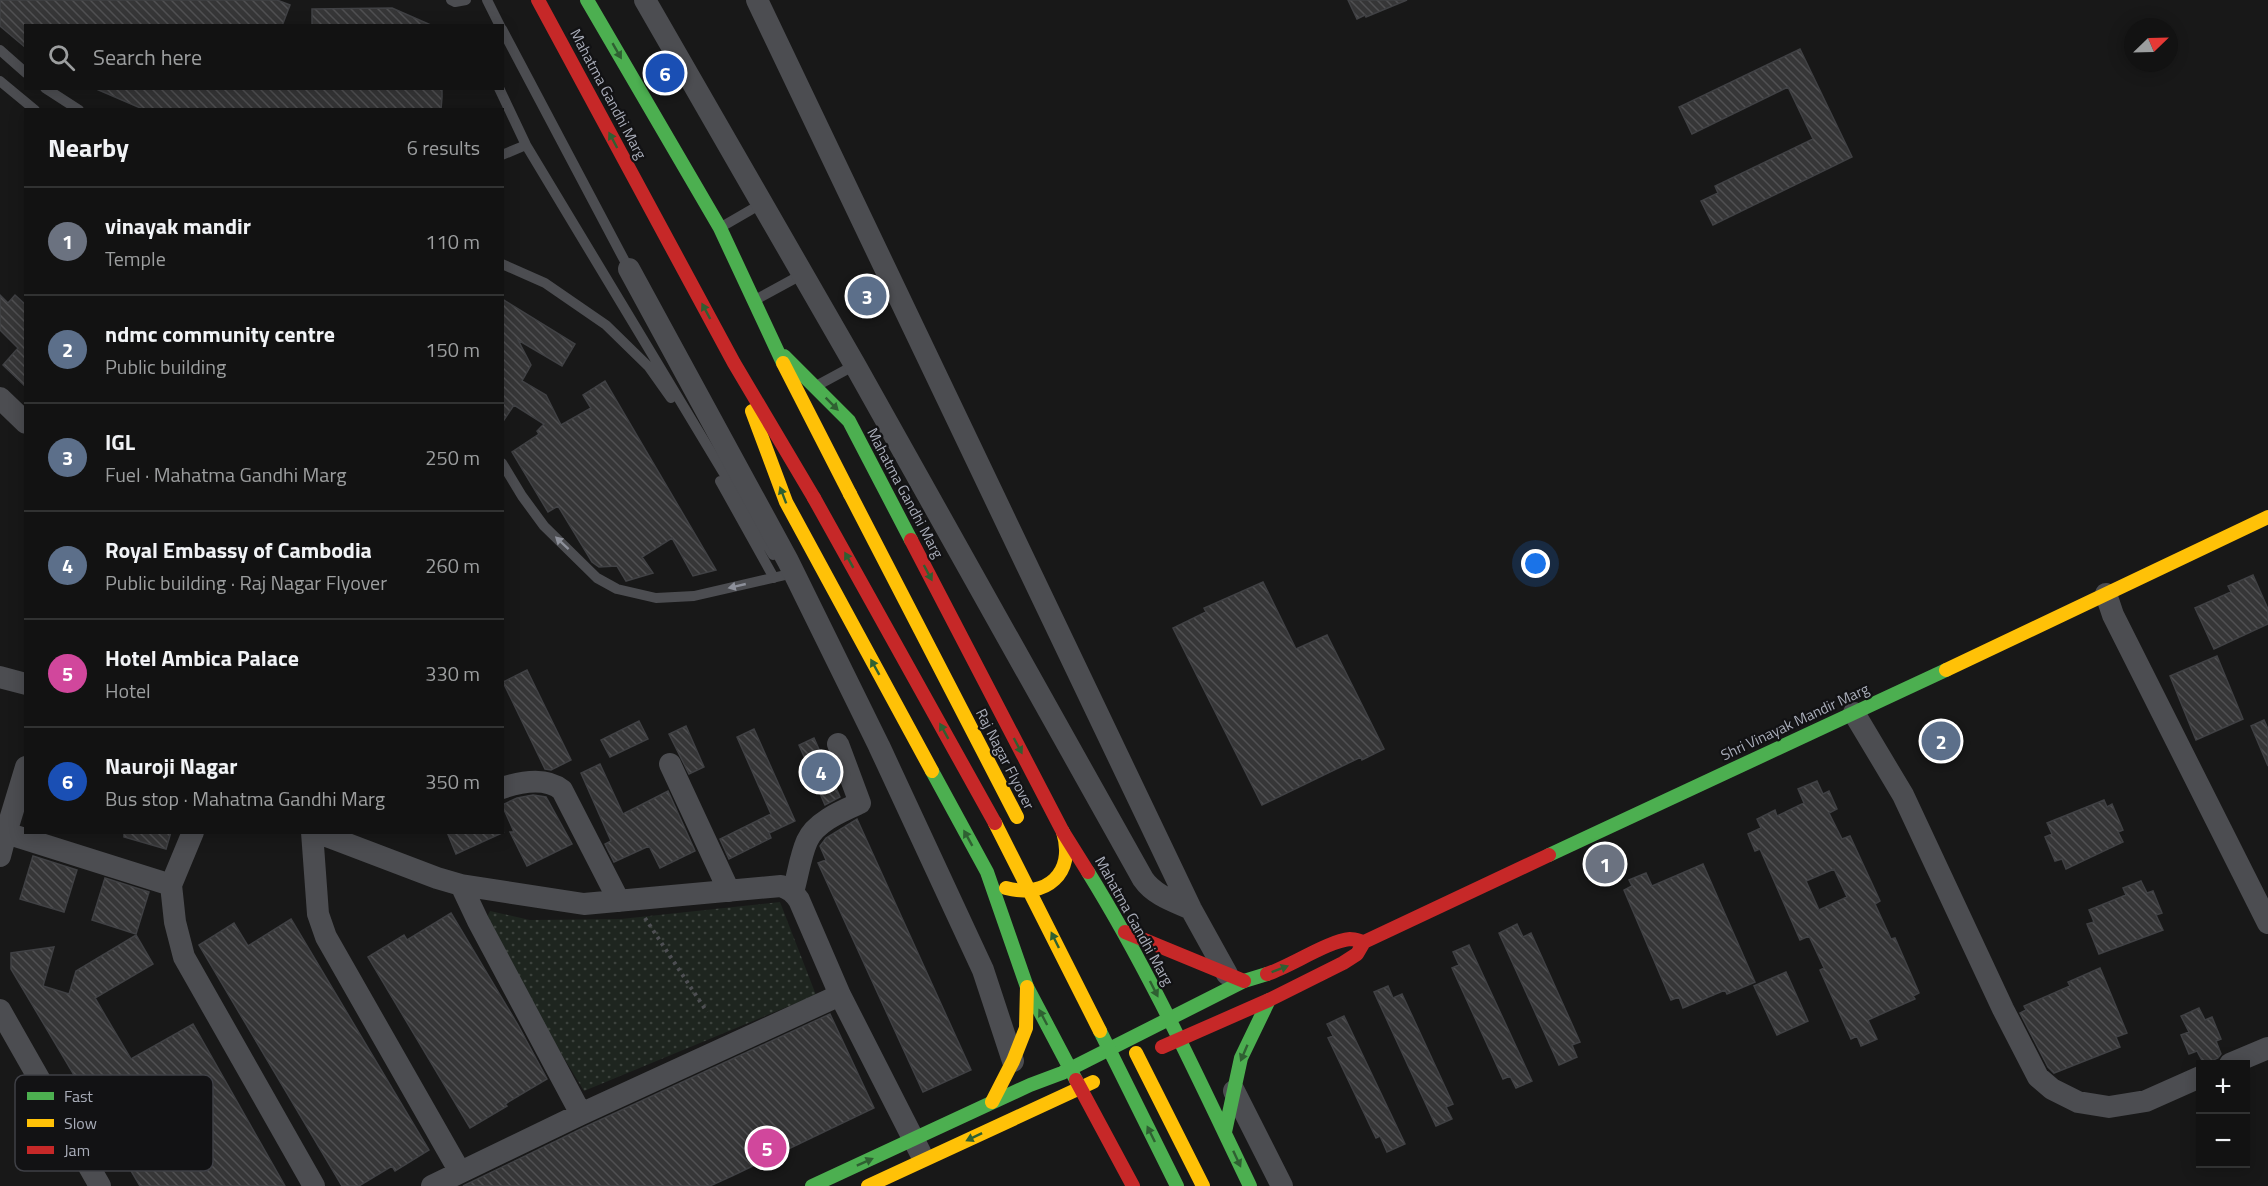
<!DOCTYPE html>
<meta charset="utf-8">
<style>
body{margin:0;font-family:"Titillium Web",sans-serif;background:#1f2020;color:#f1f3f6}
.controls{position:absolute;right:18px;bottom:18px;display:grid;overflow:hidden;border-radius:0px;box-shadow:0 3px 15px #0003}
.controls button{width:54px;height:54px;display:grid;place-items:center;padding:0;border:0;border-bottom:2px solid #313232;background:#121212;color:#f1f3f6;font:30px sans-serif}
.compass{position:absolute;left:2124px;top:18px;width:54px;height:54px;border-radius:50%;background:#121212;box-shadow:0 3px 15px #0003;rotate:67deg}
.you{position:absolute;left:1536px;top:564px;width:21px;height:21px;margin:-15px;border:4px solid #fff;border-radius:50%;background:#1a73e8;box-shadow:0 0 0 9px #1a73e833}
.badge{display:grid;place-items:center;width:39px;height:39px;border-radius:50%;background:#d93025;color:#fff;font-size:20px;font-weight:700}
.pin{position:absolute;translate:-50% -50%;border:3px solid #fff;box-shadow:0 2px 6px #0006}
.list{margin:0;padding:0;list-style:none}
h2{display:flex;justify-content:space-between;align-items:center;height:78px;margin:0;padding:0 24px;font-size:26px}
h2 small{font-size:20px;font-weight:400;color:#9c9e9f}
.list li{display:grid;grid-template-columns:39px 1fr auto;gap:18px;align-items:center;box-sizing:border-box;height:108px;padding:0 24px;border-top:2px solid #313232}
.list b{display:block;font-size:22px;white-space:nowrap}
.list p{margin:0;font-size:20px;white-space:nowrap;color:#9c9e9f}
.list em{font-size:20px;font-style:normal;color:#9c9e9f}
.icon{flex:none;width:33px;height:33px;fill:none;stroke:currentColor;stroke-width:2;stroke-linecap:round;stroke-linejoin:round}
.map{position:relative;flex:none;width:2268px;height:1186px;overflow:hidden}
.search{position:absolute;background:#121212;box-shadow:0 3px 15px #0003;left:24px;top:24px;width:480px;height:66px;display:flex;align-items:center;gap:15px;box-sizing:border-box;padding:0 21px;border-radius:0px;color:#9c9e9f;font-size:22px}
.panel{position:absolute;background:#121212;box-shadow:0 3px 15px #0003;left:24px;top:108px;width:480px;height:726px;border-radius:0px}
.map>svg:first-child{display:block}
.park{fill:url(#park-dots)}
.building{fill:url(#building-back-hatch);stroke:#404144;stroke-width:1.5;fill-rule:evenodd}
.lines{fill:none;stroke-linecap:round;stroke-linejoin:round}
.path{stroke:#4e4f53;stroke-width:4;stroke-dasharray:3 4.5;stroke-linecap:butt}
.lane{stroke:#4c4d51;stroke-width:10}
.street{stroke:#4c4d51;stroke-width:22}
.fast{stroke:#4caf50;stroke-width:14}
.slow{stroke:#ffc107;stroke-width:14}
.jam{stroke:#c62828;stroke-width:14}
.fast-bridge{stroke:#4caf50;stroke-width:14}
.slow-bridge{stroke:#ffc107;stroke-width:14}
.jam-bridge{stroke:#c62828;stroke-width:14}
.oneway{fill:#2f6032}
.oneway2{fill:#8d909a}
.labels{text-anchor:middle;stroke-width:4.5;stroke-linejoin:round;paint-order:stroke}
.street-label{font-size:15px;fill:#a9adb9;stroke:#121214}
.key{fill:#121214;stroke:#3f4046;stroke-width:1.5}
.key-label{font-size:16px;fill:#a9adb9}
</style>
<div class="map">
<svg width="2268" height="1186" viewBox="0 0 2268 1186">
<defs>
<pattern id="park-dots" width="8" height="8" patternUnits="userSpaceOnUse" patternTransform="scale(1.5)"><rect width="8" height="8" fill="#1e251f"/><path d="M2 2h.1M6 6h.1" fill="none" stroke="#3c423d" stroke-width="1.8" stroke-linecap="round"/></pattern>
<pattern id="building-back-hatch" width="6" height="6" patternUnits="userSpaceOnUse" patternTransform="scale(1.5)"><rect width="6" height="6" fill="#363637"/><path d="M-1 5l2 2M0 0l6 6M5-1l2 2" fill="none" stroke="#505052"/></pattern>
</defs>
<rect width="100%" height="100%" fill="#181818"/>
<path class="park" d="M 780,902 L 816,995 L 584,1091 L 483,925 L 490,911 L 530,920 L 621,919 Z"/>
<path class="building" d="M 0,0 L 277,0 L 290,5 L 282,26 L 26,26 L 26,48 L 0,26 Z
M 1348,0 L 1407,0 L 1366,17 L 1365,15 L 1357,19 Z
M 392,8 L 433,26 L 312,26 L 312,9 Z
M 1800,49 L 1852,157 L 1713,225 L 1701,201 L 1718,193 L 1715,186 L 1813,139 L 1788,87 L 1692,134 L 1679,107 Z
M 94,88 L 442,88 L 442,97 L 441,110 L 145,110 Z
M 0,295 L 8,303 L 15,295 L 26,305 L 26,387 L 3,365 L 18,348 L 0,330 Z
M 502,299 L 575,344 L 562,366 L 518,340 L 531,365 L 522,381 L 546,395 L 561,425 L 591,408 L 583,395 L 605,381 L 716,570 L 693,576 L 672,538 L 642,557 L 653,573 L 626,581 L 617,566 L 599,567 L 592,562 L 558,506 L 548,512 L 512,452 L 539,434 L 537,431 L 544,424 L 514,405 L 502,423 Z
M 2253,575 L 2268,609 L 2268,624 L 2214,649 L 2195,608 L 2231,592 L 2228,586 Z
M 1263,582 L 1296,649 L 1327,635 L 1384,749 L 1362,760 L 1361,757 L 1262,805 L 1173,628 L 1206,612 L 1204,608 Z
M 2217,656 L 2243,719 L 2196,740 L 2170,676 Z
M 527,670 L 571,760 L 551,770 L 545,769 L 503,682 Z
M 2264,720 L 2268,729 L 2268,766 L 2251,726 Z
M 639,721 L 648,739 L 610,757 L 601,740 Z
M 686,726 L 704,767 L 689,774 L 669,734 Z
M 754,729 L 795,821 L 769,833 L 771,838 L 729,859 L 720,839 L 771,814 L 737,737 Z
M 814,738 L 840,797 L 825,805 L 799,745 Z
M 600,764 L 623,814 L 668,791 L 695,851 L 660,868 L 649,846 L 614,862 L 605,844 L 611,841 L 581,773 Z
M 1817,781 L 1823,794 L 1829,791 L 1837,809 L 1829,813 L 1842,839 L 1850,836 L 1880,901 L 1875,904 L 1891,939 L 1895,938 L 1919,993 L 1913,996 L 1915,999 L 1868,1020 L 1877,1039 L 1861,1046 L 1857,1036 L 1851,1039 L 1820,970 L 1824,968 L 1809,936 L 1800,940 L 1760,849 L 1755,851 L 1748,834 L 1761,828 L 1757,819 L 1775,810 L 1777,816 L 1804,803 L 1798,789 ZM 1834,869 L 1847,897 L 1819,910 L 1806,881 Z
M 533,795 L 546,797 L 572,844 L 527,866 L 510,832 L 514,832 L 502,805 L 517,798 Z
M 2104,800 L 2107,807 L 2112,804 L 2123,830 L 2118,832 L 2123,842 L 2066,869 L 2062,859 L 2055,861 L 2045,837 L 2052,834 L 2047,823 Z
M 857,819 L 971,1070 L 923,1092 L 818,863 L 826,860 L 820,846 L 826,838 Z
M 124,832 L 171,832 L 166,849 L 124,837 Z
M 447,832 L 504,832 L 456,854 Z
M 33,856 L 77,870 L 64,912 L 20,899 Z
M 1703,864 L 1755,982 L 1727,994 L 1725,990 L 1683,1008 L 1679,997 L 1671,1000 L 1624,890 L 1632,886 L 1629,880 L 1646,873 L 1652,886 Z
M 105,878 L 149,892 L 136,934 L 92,920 Z
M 2141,881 L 2147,893 L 2153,891 L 2162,913 L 2156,915 L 2163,930 L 2099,954 L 2087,924 L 2094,922 L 2089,910 L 2126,895 L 2123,888 Z
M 451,913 L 518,1025 L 547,1079 L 505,1104 L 507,1106 L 470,1128 L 368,957 L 404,935 L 407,940 Z
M 291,919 L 429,1150 L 395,1171 L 392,1166 L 359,1186 L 342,1186 L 199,945 L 234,923 L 248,946 Z
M 1517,924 L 1523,937 L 1531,933 L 1580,1042 L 1572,1045 L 1577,1057 L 1559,1065 L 1499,933 Z
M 136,935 L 153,964 L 95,998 L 106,1017 L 131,1059 L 193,1024 L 285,1186 L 140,1186 L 11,969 L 11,953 L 54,947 L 43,986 L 69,994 L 76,971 Z
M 1469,945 L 1532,1081 L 1516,1088 L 1510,1076 L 1503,1079 L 1452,968 L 1459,965 L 1453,952 Z
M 2100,968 L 2127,1033 L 2116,1037 L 2120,1047 L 2054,1073 L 2048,1067 L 2020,1013 L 2026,1010 L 2024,1006 L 2070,986 L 2068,982 Z
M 1786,972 L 1808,1021 L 1777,1035 L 1754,986 Z
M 1388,986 L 1393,998 L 1402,994 L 1453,1104 L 1446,1107 L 1452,1119 L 1436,1126 L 1374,992 Z
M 2199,1008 L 2205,1020 L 2212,1017 L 2221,1039 L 2216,1041 L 2221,1054 L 2218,1058 L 2204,1064 L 2197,1051 L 2189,1054 L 2181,1035 L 2189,1032 L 2181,1016 Z
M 830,1014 L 874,1108 L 734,1175 L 710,1186 L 463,1186 L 587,1126 Z
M 1344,1016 L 1405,1144 L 1387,1152 L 1380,1136 L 1376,1138 L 1328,1038 L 1333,1036 L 1327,1024 Z"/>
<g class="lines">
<path class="path" d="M 645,918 L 707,1012"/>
<path class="lane" d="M 451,0 L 455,2 L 466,0
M 487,0 L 500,26
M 502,29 L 629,269
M 0,50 L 26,73
M 0,81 L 35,110
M 45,88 L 79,110
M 499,88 L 526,145 L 773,555
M 502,155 L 526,145
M 723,226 L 761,204
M 502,264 L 545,283 L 606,325 L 649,367 L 671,398
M 757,299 L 801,275
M 818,385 L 855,365
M 502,463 L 522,496 L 544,526 L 597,578 L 617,589 L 656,598 L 694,596 L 794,573
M 720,481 L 774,578"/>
<path class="street" d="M 645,0 L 855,365 L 1143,879 C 1154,895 1173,901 1191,909
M 757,0 L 1191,909 L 1227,974
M 629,269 L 788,561 L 879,746 L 983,970 L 1013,1061
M 0,398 L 26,423
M 2106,594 L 2113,615 L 2268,923
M 0,677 L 26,684
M 1854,713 L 1903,795 L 2003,1009 L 2038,1077 L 2052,1089 L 2078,1102 L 2109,1107 L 2146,1101 L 2200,1077
M 670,764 L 729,891
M 26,767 L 6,833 L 171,885
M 502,788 C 520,782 546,777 562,790 L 619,901
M 193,832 L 171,885 L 175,922 L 184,957 L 314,1186
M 312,832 L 318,914 L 326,937 L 460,1172
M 316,832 L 437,878 L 461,885 L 584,904 L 781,886 C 790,889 794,893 799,900 L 840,995 L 920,1152
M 0,856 L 6,833
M 461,885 L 478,921 L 581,1114
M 793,892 C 798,875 800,857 807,841 C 815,822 842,811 860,803 L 838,744
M 0,1010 L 100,1186
M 2230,1064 L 2268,1048
M 1234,1091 L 1282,1186
M 432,1186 L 581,1114 L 840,995"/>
<path class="fast" d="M 587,0 L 720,228 L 783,363
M 784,356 L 849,421 L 911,540
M 932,771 L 987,872 L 1027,987 L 1076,1080
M 1549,855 L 1946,670
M 1088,872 C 1150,972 1199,1080 1250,1186
M 1225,1132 L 1241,1058 L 1269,1000
M 812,1186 L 1030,1085 L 1062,1073 L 1244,981 L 1267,974"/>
<path class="slow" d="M 783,363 L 850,494
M 752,411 L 786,502 L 932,771
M 1946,670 L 2268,517
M 1006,888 C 1046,899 1076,873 1063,832
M 992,1102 L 1013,1061 L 1026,1028 L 1027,987
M 868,1186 L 1093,1082"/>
<path class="jam" d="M 538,0 L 734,363 L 814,498
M 911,540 L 1063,832 L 1088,872
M 1125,932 L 1244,981
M 1267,974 C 1291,966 1328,941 1350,939 C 1354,939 1360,941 1364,942 L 1549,855
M 1162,1047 L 1269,1000 L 1343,963 L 1357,954 L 1364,942
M 1076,1080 L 1133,1186"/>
<path class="fast-bridge" d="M 1100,1031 L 1177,1186"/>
<path class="slow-bridge" d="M 850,494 L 1017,817
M 995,823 L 1100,1031
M 1136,1053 L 1203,1186"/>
<path class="jam-bridge" d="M 814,498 L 995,823"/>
</g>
<defs><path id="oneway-solid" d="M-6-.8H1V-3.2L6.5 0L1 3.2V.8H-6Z" transform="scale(1.5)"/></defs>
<g class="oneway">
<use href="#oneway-solid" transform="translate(617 51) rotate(60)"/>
<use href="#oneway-solid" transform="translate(613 140) rotate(-118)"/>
<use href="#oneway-solid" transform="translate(706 311) rotate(-118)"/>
<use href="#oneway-solid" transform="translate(832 404) rotate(45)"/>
<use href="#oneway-solid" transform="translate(783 495) rotate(-111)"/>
<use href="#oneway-solid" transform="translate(849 560) rotate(-119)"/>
<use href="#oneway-solid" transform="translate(928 573) rotate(62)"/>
<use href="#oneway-solid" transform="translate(875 667) rotate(-119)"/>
<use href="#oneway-solid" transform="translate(944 731) rotate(-119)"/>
<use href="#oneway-solid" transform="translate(1018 746) rotate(62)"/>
<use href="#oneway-solid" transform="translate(968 838) rotate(-119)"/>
<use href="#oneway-solid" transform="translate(1055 940) rotate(-116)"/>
<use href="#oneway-solid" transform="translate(1280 969) rotate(-21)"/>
<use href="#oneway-solid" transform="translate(1154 989) rotate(63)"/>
<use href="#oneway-solid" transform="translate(1043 1017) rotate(-118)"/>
<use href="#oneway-solid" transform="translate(1244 1053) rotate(113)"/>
<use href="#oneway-solid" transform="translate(1151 1134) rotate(-116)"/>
<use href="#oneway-solid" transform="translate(974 1137) rotate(154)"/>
<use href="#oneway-solid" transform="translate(1237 1159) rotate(65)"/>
<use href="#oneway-solid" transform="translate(865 1162) rotate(-24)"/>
</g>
<g class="oneway2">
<use href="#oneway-solid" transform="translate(562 543) rotate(-137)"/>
<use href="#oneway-solid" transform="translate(737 586) rotate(167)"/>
</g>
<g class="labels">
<g class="street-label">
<text transform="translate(608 94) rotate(62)" y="5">Mahatma Gandhi Marg</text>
<text transform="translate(905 493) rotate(62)" y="5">Mahatma Gandhi Marg</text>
<text transform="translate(1795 722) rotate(-25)" y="5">Shri Vinayak Mandir Marg</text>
<text transform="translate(1005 759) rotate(63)" y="5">Raj Nagar Flyover</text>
<text transform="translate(1134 921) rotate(61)" y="5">Mahatma Gandhi Marg</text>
</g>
</g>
<rect x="15" y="1075" width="198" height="96" rx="9" class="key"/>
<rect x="27" y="1092" width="27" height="8" fill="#4caf50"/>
<rect x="27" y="1119" width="27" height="8" fill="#ffc107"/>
<rect x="27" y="1146" width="27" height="8" fill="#c62828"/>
<g class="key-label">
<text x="64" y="1102">Fast</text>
<text x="64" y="1129">Slow</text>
<text x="64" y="1156">Jam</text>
</g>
</svg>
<div class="controls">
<button>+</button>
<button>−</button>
</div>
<svg class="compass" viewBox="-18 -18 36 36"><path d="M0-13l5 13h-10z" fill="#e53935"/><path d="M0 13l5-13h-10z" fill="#9c9e9f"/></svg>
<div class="you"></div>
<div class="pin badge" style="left:1605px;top:864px;background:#6b7280">1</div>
<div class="pin badge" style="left:1941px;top:741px;background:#5c6f8a">2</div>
<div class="pin badge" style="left:867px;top:296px;background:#5c6f8a">3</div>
<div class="pin badge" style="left:821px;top:772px;background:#5c6f8a">4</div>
<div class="pin badge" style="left:767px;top:1148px;background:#d1479c">5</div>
<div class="pin badge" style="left:665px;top:73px;background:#1a4fb4">6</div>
<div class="search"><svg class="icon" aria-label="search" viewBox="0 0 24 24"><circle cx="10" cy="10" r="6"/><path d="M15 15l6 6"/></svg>Search here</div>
<section class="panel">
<h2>Nearby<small>6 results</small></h2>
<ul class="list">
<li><span class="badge" style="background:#6b7280">1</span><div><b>vinayak mandir</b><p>Temple</p></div><em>110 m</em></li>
<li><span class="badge" style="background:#5c6f8a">2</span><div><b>ndmc community centre</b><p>Public building</p></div><em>150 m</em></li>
<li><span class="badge" style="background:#5c6f8a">3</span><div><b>IGL</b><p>Fuel · Mahatma Gandhi Marg</p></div><em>250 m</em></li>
<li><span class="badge" style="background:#5c6f8a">4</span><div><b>Royal Embassy of Cambodia</b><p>Public building · Raj Nagar Flyover</p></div><em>260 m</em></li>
<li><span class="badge" style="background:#d1479c">5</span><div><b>Hotel Ambica Palace</b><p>Hotel</p></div><em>330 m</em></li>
<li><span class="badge" style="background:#1a4fb4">6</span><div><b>Nauroji Nagar</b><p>Bus stop · Mahatma Gandhi Marg</p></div><em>350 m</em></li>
</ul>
</section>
</div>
